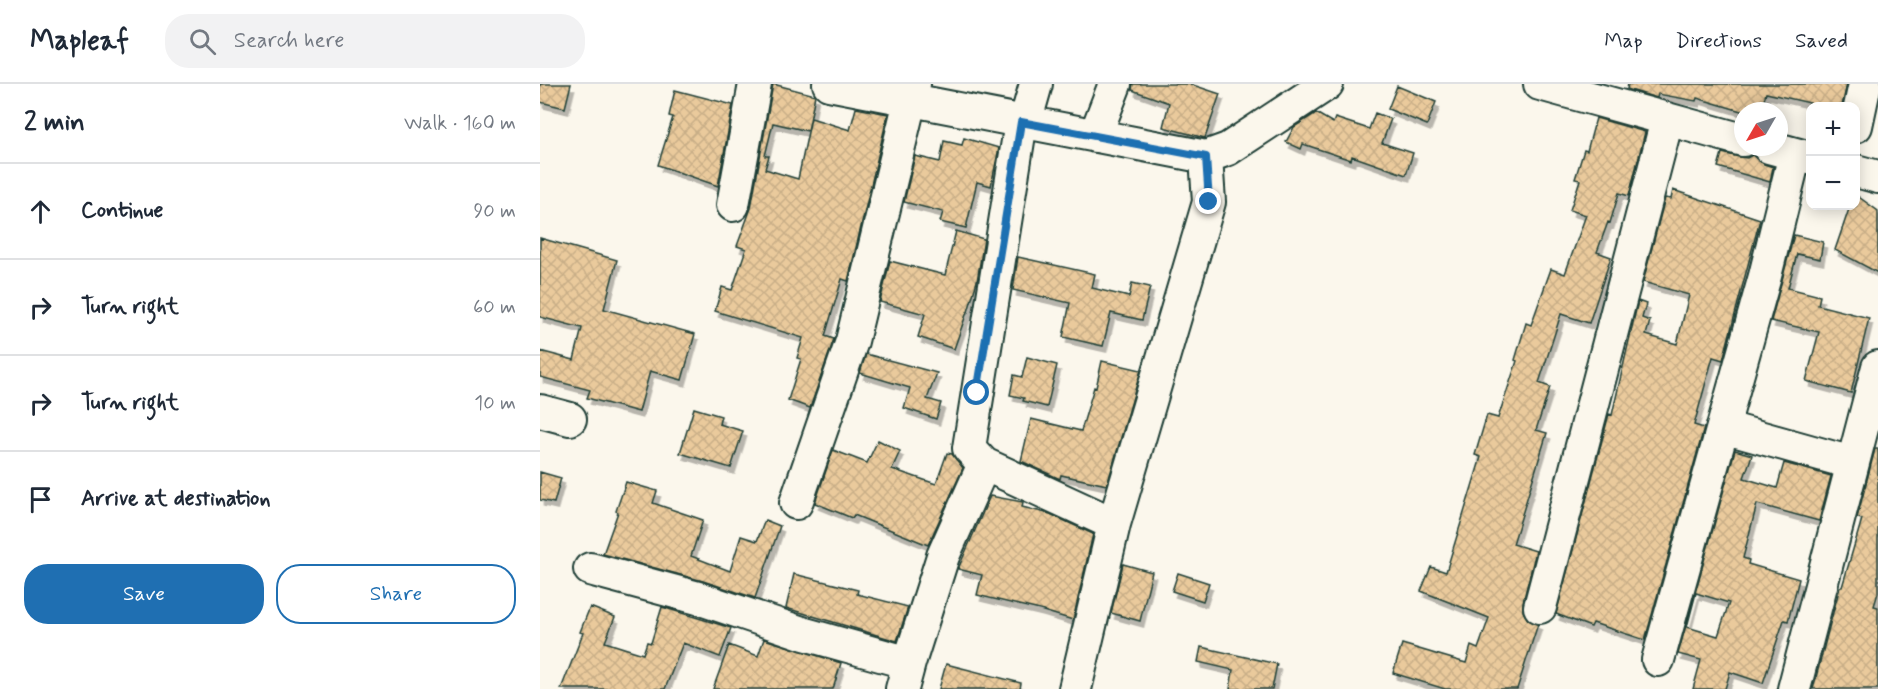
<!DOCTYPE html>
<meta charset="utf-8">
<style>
body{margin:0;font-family:Mynerve,sans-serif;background:#f2f2f3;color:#1f2937}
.controls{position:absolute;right:18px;top:18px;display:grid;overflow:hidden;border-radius:12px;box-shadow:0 3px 15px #0003}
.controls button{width:54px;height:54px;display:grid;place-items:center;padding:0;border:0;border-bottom:2px solid #e0e1e3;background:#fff;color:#1f2937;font:30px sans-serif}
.compass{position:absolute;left:1194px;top:18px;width:54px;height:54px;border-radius:50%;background:#fff;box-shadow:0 3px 15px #0003;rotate:231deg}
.stop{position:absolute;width:18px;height:18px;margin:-14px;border:4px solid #1f6fb2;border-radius:50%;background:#fff}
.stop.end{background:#1f6fb2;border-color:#fff;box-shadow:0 2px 6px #0008}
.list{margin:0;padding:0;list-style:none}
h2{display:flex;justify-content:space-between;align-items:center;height:78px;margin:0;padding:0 24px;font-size:26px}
h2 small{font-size:20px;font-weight:400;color:#747a83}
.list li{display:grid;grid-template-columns:39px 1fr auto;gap:18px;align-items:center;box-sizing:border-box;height:96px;padding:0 24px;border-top:2px solid #e0e1e3}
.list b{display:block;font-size:22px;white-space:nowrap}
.list em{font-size:20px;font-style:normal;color:#747a83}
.actions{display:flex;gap:12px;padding:18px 24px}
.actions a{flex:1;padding:14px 0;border:2px solid #1f6fb2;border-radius:24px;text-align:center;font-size:21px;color:#1f6fb2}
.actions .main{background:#1f6fb2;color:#fff}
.icon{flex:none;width:33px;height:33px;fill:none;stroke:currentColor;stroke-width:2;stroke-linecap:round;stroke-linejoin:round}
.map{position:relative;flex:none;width:1338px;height:605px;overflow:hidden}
header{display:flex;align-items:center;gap:36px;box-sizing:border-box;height:84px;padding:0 30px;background:#fff;border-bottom:2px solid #e0e1e3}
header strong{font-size:28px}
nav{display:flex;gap:33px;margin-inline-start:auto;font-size:21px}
.search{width:420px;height:54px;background:#f2f2f3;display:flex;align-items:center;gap:15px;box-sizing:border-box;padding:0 21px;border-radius:24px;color:#747a83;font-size:22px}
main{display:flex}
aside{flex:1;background:#fff}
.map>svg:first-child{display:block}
.building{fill:url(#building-cross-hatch);stroke:#1f3d34;stroke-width:1.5;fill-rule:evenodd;filter:url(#shadow)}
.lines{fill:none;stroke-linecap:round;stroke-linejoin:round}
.minor-casing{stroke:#1f3d34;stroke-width:36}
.minor{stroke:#fbf7ec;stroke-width:32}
.route{stroke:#1f6fb2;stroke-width:8}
</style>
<header>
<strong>Mapleaf</strong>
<div class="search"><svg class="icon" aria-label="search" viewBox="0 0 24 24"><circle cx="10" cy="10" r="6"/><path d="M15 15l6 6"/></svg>Search here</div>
<nav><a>Map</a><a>Directions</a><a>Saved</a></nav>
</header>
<main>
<aside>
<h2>2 min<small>Walk · 160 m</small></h2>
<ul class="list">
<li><svg class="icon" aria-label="ahead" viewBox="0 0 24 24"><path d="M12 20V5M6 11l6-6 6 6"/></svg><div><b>Continue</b></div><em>90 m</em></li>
<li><svg class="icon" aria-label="right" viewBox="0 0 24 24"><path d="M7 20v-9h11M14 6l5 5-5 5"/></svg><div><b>Turn right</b></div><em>60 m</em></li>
<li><svg class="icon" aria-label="right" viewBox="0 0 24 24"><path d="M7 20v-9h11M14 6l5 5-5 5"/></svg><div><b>Turn right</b></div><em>10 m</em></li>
<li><svg class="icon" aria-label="arrive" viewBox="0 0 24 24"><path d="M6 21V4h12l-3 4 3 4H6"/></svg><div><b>Arrive at destination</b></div></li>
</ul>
<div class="actions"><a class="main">Save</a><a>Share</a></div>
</aside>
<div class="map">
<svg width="1338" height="605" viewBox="0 0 1338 605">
<defs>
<pattern id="building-cross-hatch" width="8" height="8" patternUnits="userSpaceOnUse" patternTransform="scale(1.5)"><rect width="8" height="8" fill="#eaca9c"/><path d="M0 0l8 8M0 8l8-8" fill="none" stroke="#c8ae87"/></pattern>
<filter id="shadow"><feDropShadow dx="3.5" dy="6" stdDeviation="0" flood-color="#0004"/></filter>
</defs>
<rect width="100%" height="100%" fill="#fbf7ec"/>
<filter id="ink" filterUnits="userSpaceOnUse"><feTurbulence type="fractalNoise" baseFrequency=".0167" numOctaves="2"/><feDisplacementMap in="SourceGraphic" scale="12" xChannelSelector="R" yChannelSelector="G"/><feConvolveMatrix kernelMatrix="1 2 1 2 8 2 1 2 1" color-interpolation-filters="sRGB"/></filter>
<g filter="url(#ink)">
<path class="building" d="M 0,0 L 31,0 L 25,24 L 0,18 Z
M 233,0 L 275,11 L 268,47 L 233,39 L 225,72 L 229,72 L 225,85 L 258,95 L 271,34 L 310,46 L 316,24 L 348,30 L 308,197 L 302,195 L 285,252 L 294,255 L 270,324 L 248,316 L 261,275 L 257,274 L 263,254 L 175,227 L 182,203 L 192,206 L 206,165 L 197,162 L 211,124 Z
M 593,0 L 650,0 L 680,10 L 665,54 L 623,43 L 629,19 L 592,6 Z
M 1088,0 L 1307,0 L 1302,22 L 1269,22 L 1270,19 L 1226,9 L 1221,27 L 1201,27 L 1157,14 L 1156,17 L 1118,10 L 1117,14 L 1087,5 Z
M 857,2 L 896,18 L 887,41 L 848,25 Z
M 135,6 L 193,21 L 178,102 L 118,81 L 133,33 L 129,32 Z
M 776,29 L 793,39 L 795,34 L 829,45 L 835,29 L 851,35 L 842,59 L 873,69 L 866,91 L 812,72 L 811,76 L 763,60 L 761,65 L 746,58 L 754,43 Z
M 1056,34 L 1105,48 L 1089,112 L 1079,109 L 1070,139 L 1068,138 L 1057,168 L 1071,173 L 1049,239 L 1021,230 L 999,299 L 1010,303 L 996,346 L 1007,349 L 973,460 L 996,467 L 983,518 L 983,527 L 988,536 L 998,540 L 977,605 L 905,605 L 853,589 L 862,560 L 926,579 L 931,562 L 938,565 L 949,534 L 881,507 L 891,483 L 906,488 L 941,373 L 935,371 L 947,331 L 958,334 L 977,277 L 975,276 L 986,239 L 991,241 L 1011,185 L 1025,190 L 1046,131 L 1030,126 L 1040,96 L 1035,95 L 1044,66 L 1047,67 Z
M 424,54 L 459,64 L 451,102 L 437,98 L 426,144 L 400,138 L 403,128 L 364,118 L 375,72 L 400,78 L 404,57 L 422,61 Z
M 1182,69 L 1199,73 L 1207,74 L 1212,71 L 1224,80 L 1233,83 L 1230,98 L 1178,83 Z
M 1133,106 L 1220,135 L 1183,276 L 1173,273 L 1154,341 L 1164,344 L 1105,556 L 1053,539 L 1051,543 L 1016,530 L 1069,330 L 1072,331 L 1098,217 L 1106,220 L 1102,234 L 1110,237 L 1106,251 L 1137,260 L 1149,211 L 1103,198 L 1125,114 L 1131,115 Z
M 1316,111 L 1338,127 L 1338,189 L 1295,166 L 1310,122 L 1316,122 Z
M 416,147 L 444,155 L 437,197 L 428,228 L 427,228 L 414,265 L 378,253 L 385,230 L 340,218 L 350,177 L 405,191 Z
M 1254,151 L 1283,158 L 1280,175 L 1257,170 L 1248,204 L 1280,212 L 1278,221 L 1329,234 L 1311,309 L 1266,297 L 1279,248 L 1231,237 Z
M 0,154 L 77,176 L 64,225 L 155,250 L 142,296 L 110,287 L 99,328 L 47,314 L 50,306 L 0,293 L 0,267 L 34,276 L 42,244 L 0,233 Z
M 478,173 L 555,190 L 552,204 L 589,213 L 592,199 L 610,203 L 602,236 L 571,229 L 563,262 L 523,253 L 530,219 L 473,206 Z
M 326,270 L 397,289 L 387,315 L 401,319 L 396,335 L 364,324 L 370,304 L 320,289 Z
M 487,273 L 517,281 L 507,323 L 483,317 L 484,314 L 470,311 L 474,291 L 482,293 Z
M 562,277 L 601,286 L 567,401 L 521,391 L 520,395 L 481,377 L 491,335 L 541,347 L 554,303 L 556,304 Z
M 154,324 L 181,332 L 179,340 L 203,347 L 191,384 L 140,369 Z
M 338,356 L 360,367 L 352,385 L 396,400 L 407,369 L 412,370 L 423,384 L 388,461 L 314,431 L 312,434 L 275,419 L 293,366 L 327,379 Z
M 1335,365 L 1338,365 L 1338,509 L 1334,522 L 1338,523 L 1338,605 L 1273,605 L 1291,536 L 1300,503 L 1302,503 L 1322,435 L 1317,434 Z
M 1195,366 L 1212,371 L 1204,394 L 1237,404 L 1244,379 L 1291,392 L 1279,437 L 1217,420 L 1203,474 L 1209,476 L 1208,480 L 1259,495 L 1248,537 L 1244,536 L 1223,599 L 1190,588 L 1185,605 L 1153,605 L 1161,576 L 1138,570 ZM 1156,509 L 1189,519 L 1178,552 L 1147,543 Z
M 0,388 L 21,394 L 14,419 L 0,416 Z
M 86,398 L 117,407 L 113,419 L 163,436 L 151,472 L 190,487 L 201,452 L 217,457 L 225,436 L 240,442 L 215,514 L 163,497 L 63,470 L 78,428 L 76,427 Z
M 450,412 L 483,418 L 482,423 L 510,430 L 553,450 L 533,536 L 500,526 L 437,511 L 442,491 L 418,485 Z
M 583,480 L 612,488 L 600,537 L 571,529 Z
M 638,489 L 669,499 L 663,517 L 632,507 Z
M 254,490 L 318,506 L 317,510 L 368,523 L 357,557 L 246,524 Z
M 50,523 L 75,533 L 65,558 L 103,570 L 107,558 L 111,559 L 122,523 L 191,544 L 180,573 L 143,559 L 125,605 L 21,605 L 43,549 L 40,548 Z
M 224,555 L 301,579 L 293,605 L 173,605 L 189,561 L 218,572 Z
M 661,563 L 737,580 L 732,605 L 690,605 L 693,586 L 658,578 Z
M 406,580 L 481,599 L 480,605 L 399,605 Z"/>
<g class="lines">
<defs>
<path id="minor" d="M 289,0 L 666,73 L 688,65 L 787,0
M 1000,0 L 1203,56
M 485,39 L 496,0
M 1316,42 L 1325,0
M 555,52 L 575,0
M 1229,63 L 1270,74
M 1316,87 L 1338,93
M 193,121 L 215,0
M 0,327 L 30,335
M 1183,343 L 1312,379
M 444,380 L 574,440
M 256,419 L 312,257 L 374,0
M 50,485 L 158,514 L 265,550 L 369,579
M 1000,523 L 1127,36
M 1118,576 L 1225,192 L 1255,70
M 362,605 L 369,579 L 403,472 L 444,380 L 429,364 L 481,38
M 535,605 L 574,440 L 669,118 L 666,73
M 1254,605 L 1338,283"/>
</defs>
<use href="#minor" class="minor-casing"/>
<use href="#minor" class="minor"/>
</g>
</g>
<g class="lines" filter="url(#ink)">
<path class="route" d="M 437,309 L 481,38 L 666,73 L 669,118"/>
</g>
</svg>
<div class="controls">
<button>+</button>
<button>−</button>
</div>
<svg class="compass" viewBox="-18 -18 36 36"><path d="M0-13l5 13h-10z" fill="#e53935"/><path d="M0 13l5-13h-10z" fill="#747a83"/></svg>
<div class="stop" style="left:437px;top:309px"></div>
<div class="stop end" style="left:669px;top:118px"></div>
</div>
</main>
